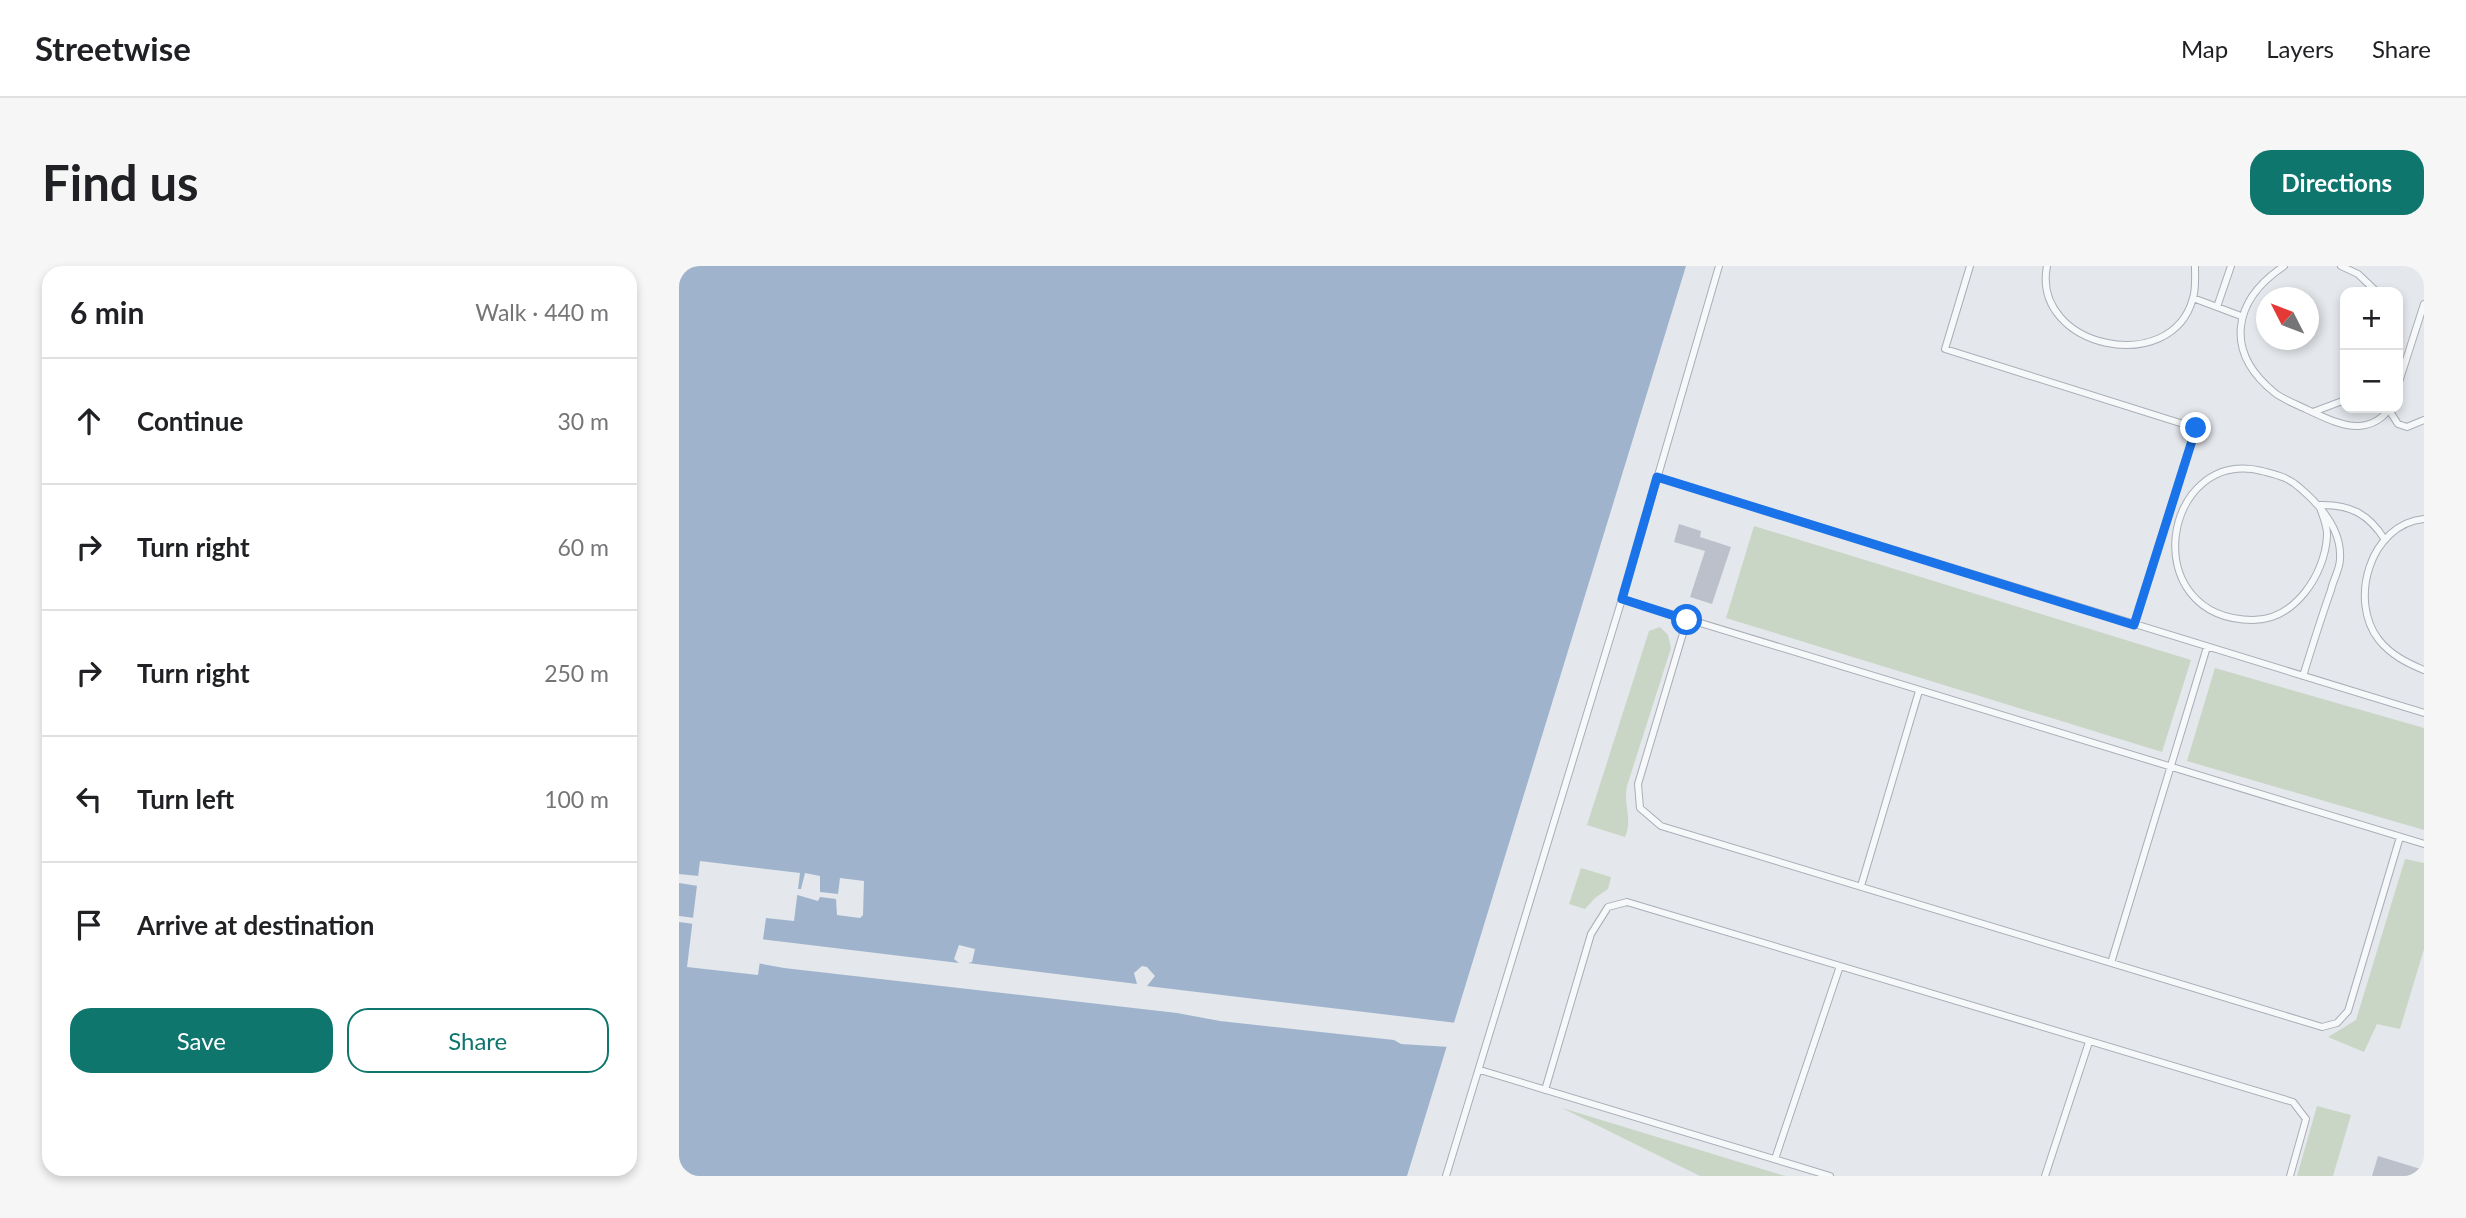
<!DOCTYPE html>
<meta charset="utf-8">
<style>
body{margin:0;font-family:Lato,sans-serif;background:#f6f6f6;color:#202124}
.controls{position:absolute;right:21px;top:21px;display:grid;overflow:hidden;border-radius:14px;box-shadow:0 4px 10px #0003}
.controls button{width:63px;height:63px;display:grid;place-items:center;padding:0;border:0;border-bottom:2px solid #e0e0e0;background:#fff;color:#202124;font:35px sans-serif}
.compass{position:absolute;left:1577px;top:21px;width:63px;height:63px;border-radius:50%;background:#fff;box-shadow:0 4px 10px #0003;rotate:312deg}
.stop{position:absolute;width:21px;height:21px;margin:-16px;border:5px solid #1a73e8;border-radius:50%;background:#fff}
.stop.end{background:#1a73e8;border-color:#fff;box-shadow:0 2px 7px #0008}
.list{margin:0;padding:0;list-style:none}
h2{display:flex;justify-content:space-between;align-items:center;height:91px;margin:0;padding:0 28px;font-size:30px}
h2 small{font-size:23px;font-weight:400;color:#757577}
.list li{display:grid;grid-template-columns:46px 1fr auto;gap:21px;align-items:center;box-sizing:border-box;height:126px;padding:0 28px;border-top:2px solid #e0e0e0}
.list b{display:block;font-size:26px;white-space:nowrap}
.list em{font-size:23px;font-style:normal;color:#757577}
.actions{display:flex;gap:14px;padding:21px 28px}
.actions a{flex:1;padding:16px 0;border:2px solid #0f766e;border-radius:21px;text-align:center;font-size:24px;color:#0f766e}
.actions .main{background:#0f766e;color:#fff}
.icon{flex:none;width:38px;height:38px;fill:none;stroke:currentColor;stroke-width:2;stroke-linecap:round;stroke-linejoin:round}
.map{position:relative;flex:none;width:1745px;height:910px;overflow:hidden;border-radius:21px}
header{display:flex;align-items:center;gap:42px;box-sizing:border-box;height:98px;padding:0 35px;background:#fff;border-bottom:2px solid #e0e0e0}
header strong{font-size:33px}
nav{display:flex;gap:38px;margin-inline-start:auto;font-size:24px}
.intro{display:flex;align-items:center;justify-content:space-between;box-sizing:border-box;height:168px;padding:0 42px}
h1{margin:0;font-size:49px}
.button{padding:18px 32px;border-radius:21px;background:#0f766e;color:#fff;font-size:24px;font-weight:700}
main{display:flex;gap:42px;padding:0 42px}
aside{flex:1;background:#fff;border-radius:21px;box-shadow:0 4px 10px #0003}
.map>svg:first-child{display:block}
.green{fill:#c9d6c5}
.water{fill:#9fb4cc;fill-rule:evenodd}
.pier{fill:#e4e7ec}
.building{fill:#bbc0ca}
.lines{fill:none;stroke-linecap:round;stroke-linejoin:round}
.service-casing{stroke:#a9aeb7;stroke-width:8}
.service{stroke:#f7f8fa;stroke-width:6}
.route{stroke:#1a73e8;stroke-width:9}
</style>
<header>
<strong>Streetwise</strong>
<nav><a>Map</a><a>Layers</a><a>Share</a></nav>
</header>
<div class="intro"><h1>Find us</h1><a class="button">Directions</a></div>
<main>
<aside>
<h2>6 min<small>Walk · 440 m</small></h2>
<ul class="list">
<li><svg class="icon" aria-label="ahead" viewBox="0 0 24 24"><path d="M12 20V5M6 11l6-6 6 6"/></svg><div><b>Continue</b></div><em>30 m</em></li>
<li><svg class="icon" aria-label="right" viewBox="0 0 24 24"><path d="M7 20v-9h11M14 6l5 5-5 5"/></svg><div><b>Turn right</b></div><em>60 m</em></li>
<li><svg class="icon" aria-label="right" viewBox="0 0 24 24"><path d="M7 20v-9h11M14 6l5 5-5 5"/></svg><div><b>Turn right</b></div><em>250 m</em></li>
<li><svg class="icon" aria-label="left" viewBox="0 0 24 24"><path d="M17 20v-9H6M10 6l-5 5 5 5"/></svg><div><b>Turn left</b></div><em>100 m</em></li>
<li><svg class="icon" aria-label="arrive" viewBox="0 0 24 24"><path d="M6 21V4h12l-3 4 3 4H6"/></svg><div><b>Arrive at destination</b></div></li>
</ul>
<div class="actions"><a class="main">Save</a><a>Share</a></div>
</aside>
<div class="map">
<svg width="1745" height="910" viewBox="0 0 1745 910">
<rect width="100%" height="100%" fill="#e4e7ec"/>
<path class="green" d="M 1075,260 L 1512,394 L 1483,486 L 1047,352 Z
M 981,361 L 989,369 L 992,382 L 948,520 C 944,539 954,553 946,571 L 908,559 L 970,365 Z
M 1536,402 L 1745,462 L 1745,564 L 1508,495 Z
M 1726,593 L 1745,597 L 1745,683 L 1721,763 L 1698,758 L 1685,786 L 1649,771 L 1677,754 Z
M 902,602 L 932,611 L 929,623 L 916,632 L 906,643 L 890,638 Z
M 1638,840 L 1672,849 L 1654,910 L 1618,910 Z
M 883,842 L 1106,910 L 1021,910 Z"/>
<path class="water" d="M 0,0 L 1007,0 L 728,910 L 0,910 ZM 21,595 L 121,607 L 115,655 L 87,652 L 79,709 L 8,701 Z"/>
<path class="pier" d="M 21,599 L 24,600 L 13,689 L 15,658 L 0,656 L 0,650 L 16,652 L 19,620 L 0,617 L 0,608 L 20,610 Z
M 126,607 L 141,610 L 141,626 L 159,628 L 161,612 L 185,615 L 184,649 L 181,652 L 158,649 L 157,633 L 141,631 L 139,635 L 115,628 L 116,623 L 122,623 Z
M 81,673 L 280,697 L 275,693 L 280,679 L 296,683 L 293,696 L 289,697 L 458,718 L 455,707 L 463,700 L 468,701 L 476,710 L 468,720 L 778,757 L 771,781 L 722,778 L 715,774 L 541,755 L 498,747 L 105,702 L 78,697 Z"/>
<path class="building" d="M 1000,258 L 1022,265 L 1021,271 L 1052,281 L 1033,338 L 1011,331 L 1026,285 L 995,276 Z
M 1699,890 L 1745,904 L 1745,910 L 1693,910 Z"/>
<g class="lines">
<defs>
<path id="service" d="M 1291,0 L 1266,83 L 1517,162 L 1455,359
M 1368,0 C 1352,82 1493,112 1514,32 C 1517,23 1516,10 1516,0
M 1605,0 C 1553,35 1545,86 1596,127 C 1605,134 1619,139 1629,144 C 1644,151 1664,161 1680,160 C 1693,159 1704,152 1711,142
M 1662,0 L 1679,8 L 1698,26
M 1514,32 L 1562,50
M 1538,41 L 1552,0
M 1719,119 L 1745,38
M 1710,144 L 1719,158 L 1728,161 L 1745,154
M 1634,146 L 1666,134
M 978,211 L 1745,447
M 1745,253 C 1691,258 1669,335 1700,374 C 1712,389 1728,397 1745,404
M 943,333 L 1745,578
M 1008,354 L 959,518 L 961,542 L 982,560 L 1643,761 L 1658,757 L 1669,745 L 1721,571
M 1624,410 C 1633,381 1642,352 1652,324 C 1654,314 1661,303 1661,293 C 1663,264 1641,239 1621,222 C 1609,211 1598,209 1583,205 C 1483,181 1456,353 1574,354 C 1616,354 1646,308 1648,270 C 1649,261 1643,248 1640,239 C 1671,238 1690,248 1706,274
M 1182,620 L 1240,425
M 1432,697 L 1528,381
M 801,804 L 1151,910
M 866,824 L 912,668 L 929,641 L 948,636 L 1614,836 L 1627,853 L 1611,910
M 1096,893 L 1161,700
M 767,910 L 943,333 L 1040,0
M 1366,910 L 1410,776"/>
</defs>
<use href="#service" class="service-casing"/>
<use href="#service" class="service"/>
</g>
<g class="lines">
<path class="route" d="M 1008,354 L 943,333 L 978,211 L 1455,359 L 1517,162"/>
</g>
</svg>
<div class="controls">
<button>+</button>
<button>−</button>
</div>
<svg class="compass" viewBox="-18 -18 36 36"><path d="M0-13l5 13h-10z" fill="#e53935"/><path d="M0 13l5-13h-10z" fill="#757577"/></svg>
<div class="stop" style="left:1008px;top:354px"></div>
<div class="stop end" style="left:1517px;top:162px"></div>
</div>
</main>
